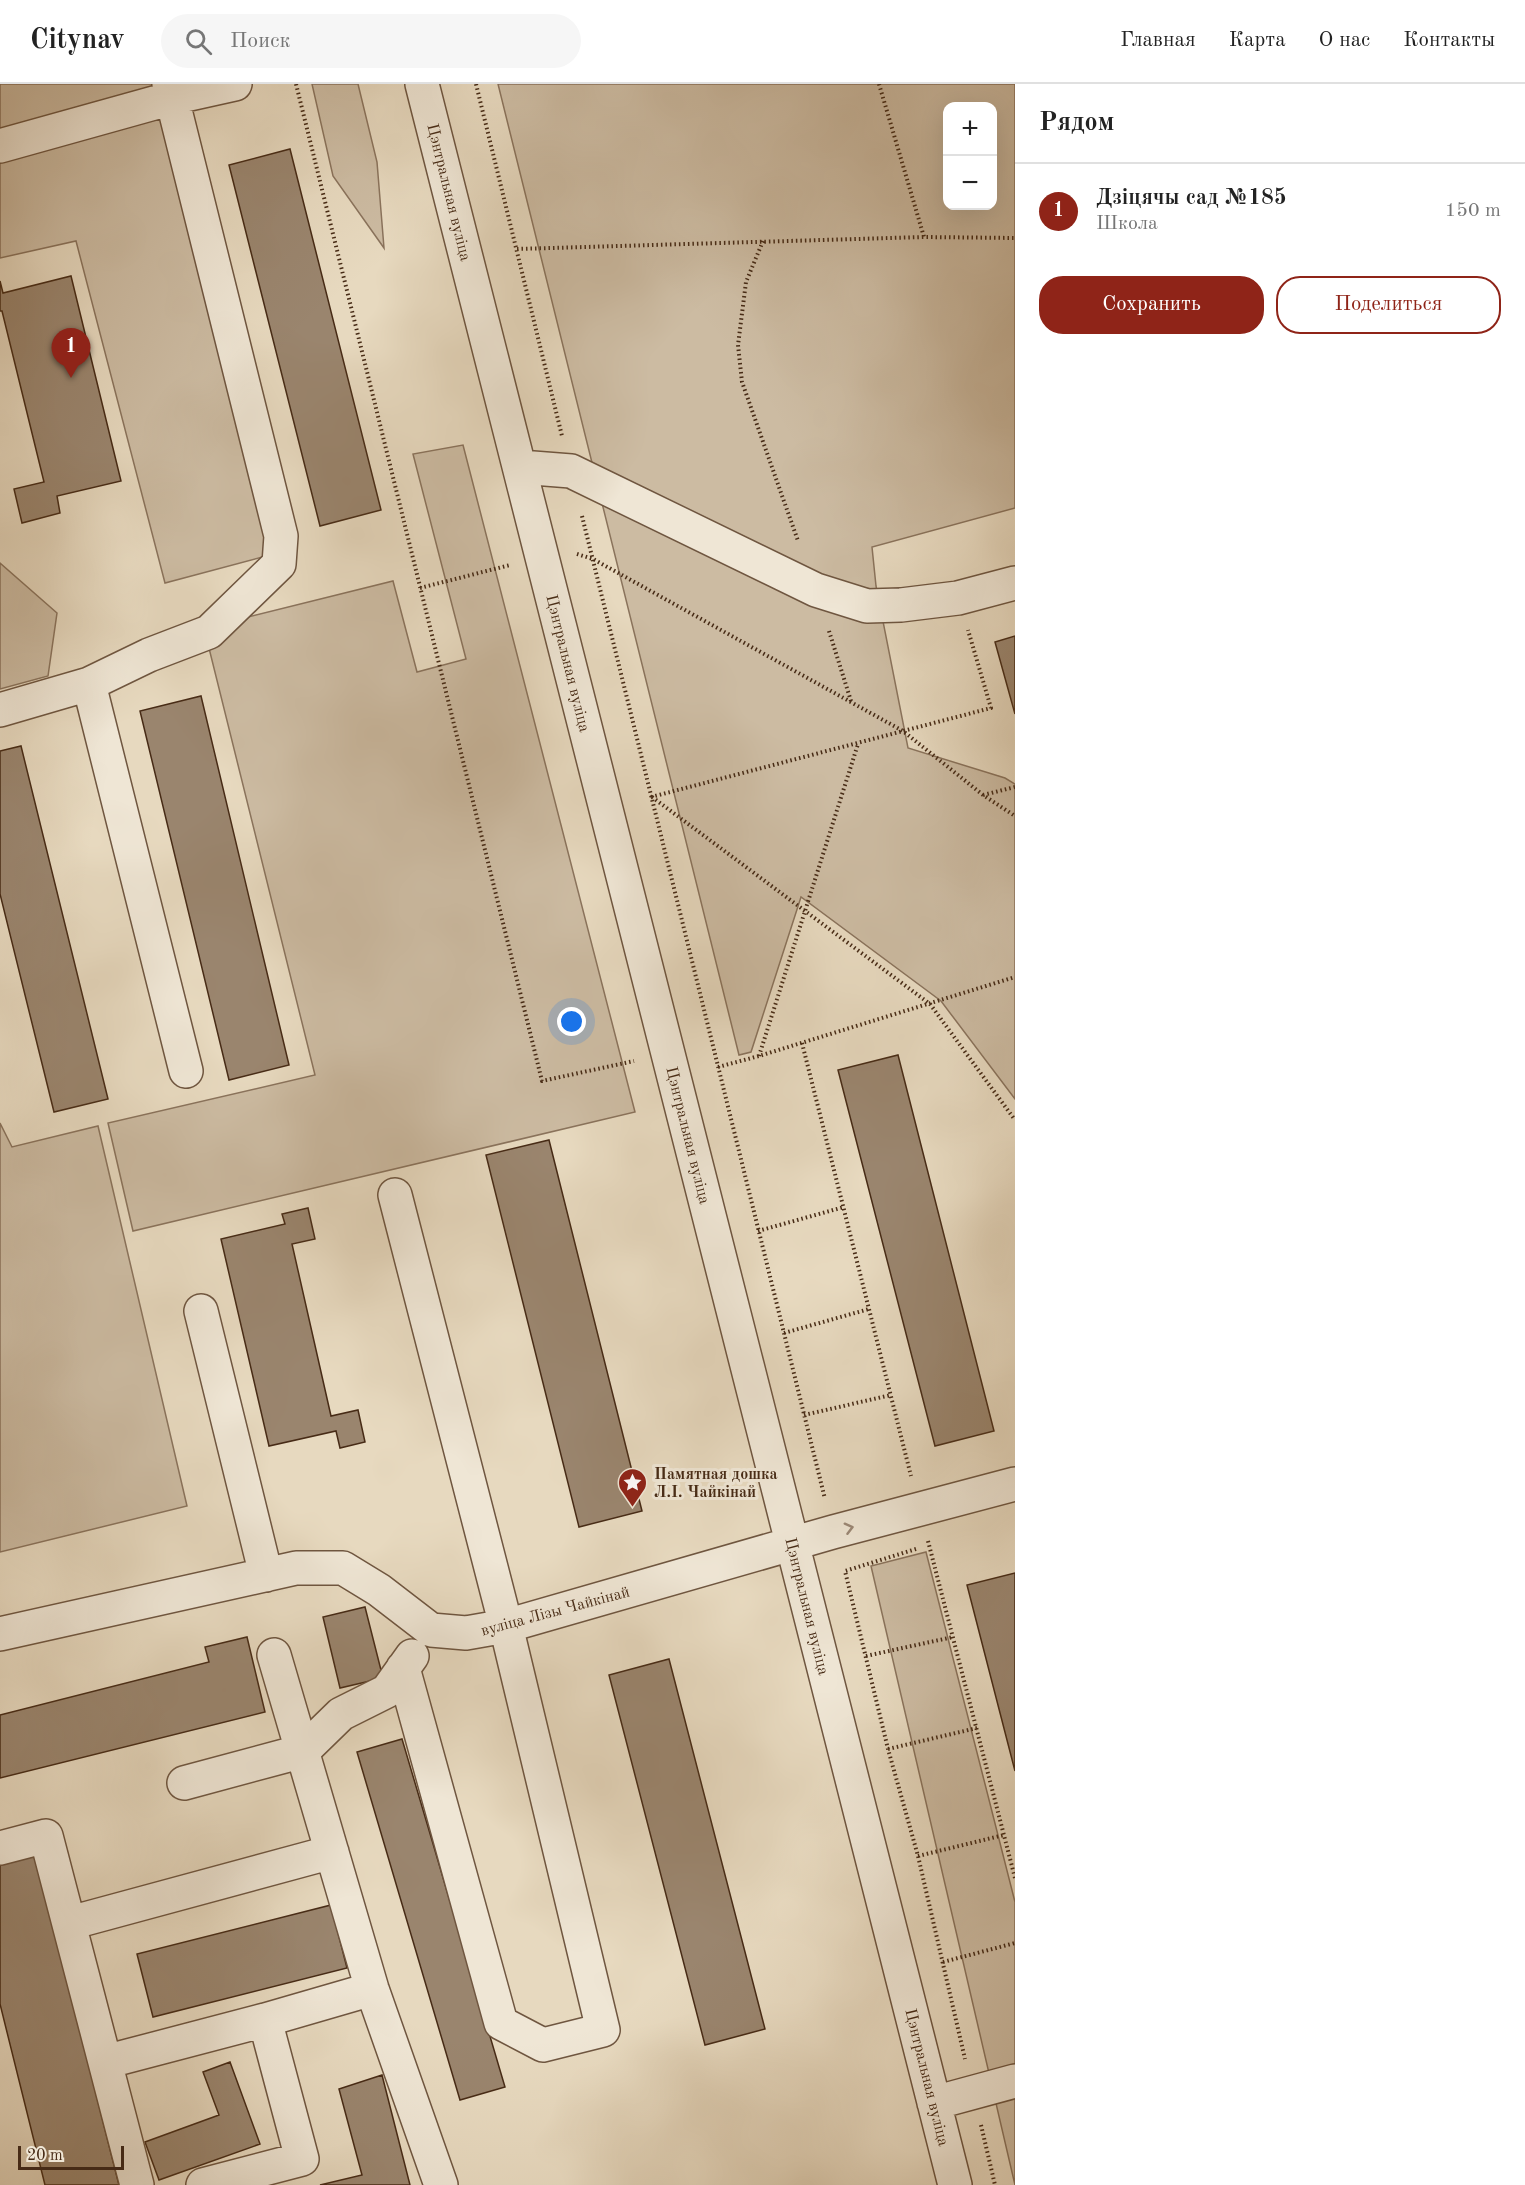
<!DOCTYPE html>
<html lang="ru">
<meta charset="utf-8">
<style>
body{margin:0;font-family:"Old Standard TT",serif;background:#f6f6f6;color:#222}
.controls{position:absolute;right:18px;top:18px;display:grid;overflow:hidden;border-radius:12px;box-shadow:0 6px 24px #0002}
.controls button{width:54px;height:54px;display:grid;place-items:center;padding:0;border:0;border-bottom:2px solid #e0e0e0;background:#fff;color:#222;font:30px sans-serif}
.scale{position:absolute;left:18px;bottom:15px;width:106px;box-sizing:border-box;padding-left:6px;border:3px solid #472b16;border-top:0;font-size:16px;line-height:21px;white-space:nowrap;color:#472b16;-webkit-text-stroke:4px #efe6d5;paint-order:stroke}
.you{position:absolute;left:572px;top:938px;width:21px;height:21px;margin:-15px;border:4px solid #fff;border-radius:50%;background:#1a73e8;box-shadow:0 0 0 9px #1a73e833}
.badge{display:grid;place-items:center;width:39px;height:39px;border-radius:50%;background:#8f2418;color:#fff;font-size:20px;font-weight:700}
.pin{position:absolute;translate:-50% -50px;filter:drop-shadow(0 2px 3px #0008)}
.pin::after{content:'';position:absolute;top:32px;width:21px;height:18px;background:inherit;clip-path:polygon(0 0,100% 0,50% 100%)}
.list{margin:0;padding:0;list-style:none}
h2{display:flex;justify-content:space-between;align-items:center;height:78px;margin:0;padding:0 24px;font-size:26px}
h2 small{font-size:20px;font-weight:400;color:#767676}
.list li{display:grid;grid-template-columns:39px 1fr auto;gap:18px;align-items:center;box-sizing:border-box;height:96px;padding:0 24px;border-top:2px solid #e0e0e0}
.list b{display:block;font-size:22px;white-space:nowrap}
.list p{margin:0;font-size:20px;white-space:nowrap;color:#767676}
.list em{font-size:20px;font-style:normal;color:#767676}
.actions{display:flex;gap:12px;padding:18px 24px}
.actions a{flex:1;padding:14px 0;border:2px solid #8f2418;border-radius:24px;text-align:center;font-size:21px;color:#8f2418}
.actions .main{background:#8f2418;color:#fff}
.icon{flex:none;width:33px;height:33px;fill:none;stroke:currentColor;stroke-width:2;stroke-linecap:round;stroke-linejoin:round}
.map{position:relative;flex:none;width:1015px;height:2101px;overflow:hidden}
header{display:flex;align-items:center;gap:36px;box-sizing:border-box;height:84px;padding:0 30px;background:#fff;border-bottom:2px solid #e0e0e0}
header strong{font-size:28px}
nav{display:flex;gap:33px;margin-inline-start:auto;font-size:21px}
.search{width:420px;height:54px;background:#f6f6f6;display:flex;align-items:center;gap:15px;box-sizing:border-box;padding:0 21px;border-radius:33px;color:#767676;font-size:22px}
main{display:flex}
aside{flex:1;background:#fff}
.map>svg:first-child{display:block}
.green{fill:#ccbba2;stroke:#8a735c;stroke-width:1.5;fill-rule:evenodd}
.building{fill:#9a856e;stroke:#472b16;stroke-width:1.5}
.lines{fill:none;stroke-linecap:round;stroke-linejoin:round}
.minor-casing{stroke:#6f5640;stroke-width:36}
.path{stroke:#472b16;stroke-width:4;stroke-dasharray:1.5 3;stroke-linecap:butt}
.minor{stroke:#efe6d5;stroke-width:33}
.oneway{stroke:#9b8876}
.labels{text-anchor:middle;stroke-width:6;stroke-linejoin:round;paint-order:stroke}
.street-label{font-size:16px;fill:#472b16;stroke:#efe6d5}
.poi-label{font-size:16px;font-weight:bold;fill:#472b16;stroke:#efe6d5;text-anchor:start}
</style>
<header>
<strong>Citynav</strong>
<div class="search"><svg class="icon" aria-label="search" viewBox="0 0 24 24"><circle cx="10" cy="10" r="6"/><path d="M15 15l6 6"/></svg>Поиск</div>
<nav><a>Главная</a><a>Карта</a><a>О нас</a><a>Контакты</a></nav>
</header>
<main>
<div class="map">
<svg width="1015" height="2101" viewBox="0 0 1015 2101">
<rect width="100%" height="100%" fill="#e7d9bf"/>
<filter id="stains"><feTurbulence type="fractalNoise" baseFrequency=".00333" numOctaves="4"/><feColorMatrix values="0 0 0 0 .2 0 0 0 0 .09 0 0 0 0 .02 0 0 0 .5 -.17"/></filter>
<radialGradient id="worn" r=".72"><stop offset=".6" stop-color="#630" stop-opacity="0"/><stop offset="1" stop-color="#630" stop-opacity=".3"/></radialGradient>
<path class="green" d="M 0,0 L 158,0 L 274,470 L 165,499 L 76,157 L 0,174 Z
M 312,0 L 358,0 L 377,78 L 384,164 L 333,92 Z
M 498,0 L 1015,0 L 1015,424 L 872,463 L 876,502 L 908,664 L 1005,694 L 1015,700 L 1015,1015 L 941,917 L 801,813 L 751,968 L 739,971 ZM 948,22 L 992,22 L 992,122 L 948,122 Z
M 463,361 L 635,1028 L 133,1147 L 108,1039 L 315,991 L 204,544 L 393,497 L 417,588 L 466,575 L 413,370 Z
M 0,479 L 57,529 L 48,592 L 0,605 Z
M 0,1039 L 12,1063 L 98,1042 L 187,1422 L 0,1468 Z
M 926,1468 L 1015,1818 L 1015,2101 L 871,1482 Z"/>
<path class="building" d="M 290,65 L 381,426 L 320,442 L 229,81 Z
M 71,192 L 121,397 L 57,412 L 60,429 L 22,439 L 14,405 L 44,398 L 2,227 L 0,227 L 0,197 L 3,209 Z
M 1015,552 L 1015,630 L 995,558 Z
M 201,612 L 289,981 L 229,996 L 140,627 Z
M 21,662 L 108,1015 L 54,1028 L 0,810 L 0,667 Z
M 898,971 L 994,1347 L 935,1362 L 838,986 Z
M 549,1056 L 642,1427 L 579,1443 L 486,1071 Z
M 308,1124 L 315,1155 L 292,1160 L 331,1332 L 358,1326 L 365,1358 L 340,1364 L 336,1347 L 269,1362 L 221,1155 L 285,1140 L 282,1130 Z
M 1015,1489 L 1015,1687 L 967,1501 Z
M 365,1523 L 383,1594 L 340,1604 L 323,1533 Z
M 247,1553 L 265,1628 L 0,1694 L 0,1631 L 209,1578 L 205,1563 Z
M 669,1575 L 765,1945 L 705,1961 L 609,1591 Z
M 402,1655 L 505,2003 L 460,2016 L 357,1668 Z
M 36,1771 L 119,2101 L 45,2101 L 0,1920 L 0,1779 Z
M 331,1821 L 347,1884 L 153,1933 L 137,1870 Z
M 230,1978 L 260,2060 L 159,2096 L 145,2058 L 219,2031 L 203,1988 Z
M 382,1991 L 410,2101 L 320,2101 L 362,2091 L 339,2005 Z"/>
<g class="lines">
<defs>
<path id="minor" d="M 169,0 L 172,14 L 235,0
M 422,0 L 955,2101
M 0,62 L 172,14 L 281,452 L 279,480 L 209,548 L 149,571 L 89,600 L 0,626
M 520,383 L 571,387 L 816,506 L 867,522 L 901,521 L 958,514 L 1015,499
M 89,600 L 186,987
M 395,1111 L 506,1542 L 603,1946 L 543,1961 L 501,1939 L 403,1584
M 201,1227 L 266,1491
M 0,1550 L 296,1484 L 343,1484 L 379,1506 L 431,1546 L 466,1549 L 506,1542 L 833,1448 L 1015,1400
M 274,1571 L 372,1905 L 441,2101
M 184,1699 L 303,1667 L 341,1630 L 387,1607 L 412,1572
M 0,1764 L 46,1752 L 105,1978
M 70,1839 L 332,1768
M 265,1936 L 372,1905
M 934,2019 L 1015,1997
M 137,2101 L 105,1978 L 265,1936 L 302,2075 L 203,2101"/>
</defs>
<use href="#minor" class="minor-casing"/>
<path class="path" d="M 296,0 L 542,997 L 634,977
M 476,0 L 562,352
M 879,0 L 924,153 L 1015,154
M 763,157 L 746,198 L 738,261 L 742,298 L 798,457
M 517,165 L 924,153
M 582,432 L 825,1415
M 577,470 L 593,475 L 903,647 L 983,711 L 1015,732
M 420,504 L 510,481
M 829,547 L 851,617
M 983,711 L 1015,703
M 651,713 L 991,624 L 968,546
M 652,713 L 930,920 L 1015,1036
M 802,959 L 911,1392
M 759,972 L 858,660
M 718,983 L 759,972 L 1015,893
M 758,1147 L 844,1123
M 784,1249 L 869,1225
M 804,1331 L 891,1311
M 928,1457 L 1015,1794
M 916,1465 L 845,1487 L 888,1665 L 918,1772 L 965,1975
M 866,1572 L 953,1553
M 888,1665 L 977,1644
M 918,1772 L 1004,1751
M 943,1878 L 1015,1859
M 981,2041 L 995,2101"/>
<use href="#minor" class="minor"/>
</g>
<defs><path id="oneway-chevron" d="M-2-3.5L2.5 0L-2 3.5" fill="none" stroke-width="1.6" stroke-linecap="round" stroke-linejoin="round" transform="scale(1.5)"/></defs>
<use class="oneway" href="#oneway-chevron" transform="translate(849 1444) rotate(-15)"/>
<defs>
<symbol id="sight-pin" viewBox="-11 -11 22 30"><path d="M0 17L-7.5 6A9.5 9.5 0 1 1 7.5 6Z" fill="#8f2418" stroke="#efe6d5"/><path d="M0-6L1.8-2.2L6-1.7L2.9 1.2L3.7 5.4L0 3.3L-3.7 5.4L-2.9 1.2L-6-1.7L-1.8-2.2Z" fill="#fff"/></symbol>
</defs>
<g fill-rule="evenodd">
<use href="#sight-pin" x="616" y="1382" width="33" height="45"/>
</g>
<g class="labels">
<g class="street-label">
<text transform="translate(450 108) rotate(76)" y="6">Цэнтральная вуліца</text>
<text transform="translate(569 579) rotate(76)" y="6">Цэнтральная вуліца</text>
<text transform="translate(689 1051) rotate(76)" y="6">Цэнтральная вуліца</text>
<text transform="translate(808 1522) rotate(76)" y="6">Цэнтральная вуліца</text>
<text transform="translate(555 1526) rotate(-15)" y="6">вуліца Лізы Чайкінай</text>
<text transform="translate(928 1993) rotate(76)" y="6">Цэнтральная вуліца</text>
</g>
<g class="poi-label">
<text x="654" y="1395">Памятная дошка<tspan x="654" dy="18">Л.І. Чайкінай</tspan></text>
</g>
</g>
<rect width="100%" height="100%" filter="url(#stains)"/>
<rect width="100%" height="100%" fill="url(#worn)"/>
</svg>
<div class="controls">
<button>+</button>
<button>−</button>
</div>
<div class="scale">20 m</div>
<div class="you"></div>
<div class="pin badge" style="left:71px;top:294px">1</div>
</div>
<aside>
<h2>Рядом<small></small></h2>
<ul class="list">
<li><span class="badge">1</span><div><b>Дзіцячы сад №185</b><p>Школа</p></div><em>150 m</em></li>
</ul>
<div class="actions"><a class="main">Сохранить</a><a>Поделиться</a></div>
</aside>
</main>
